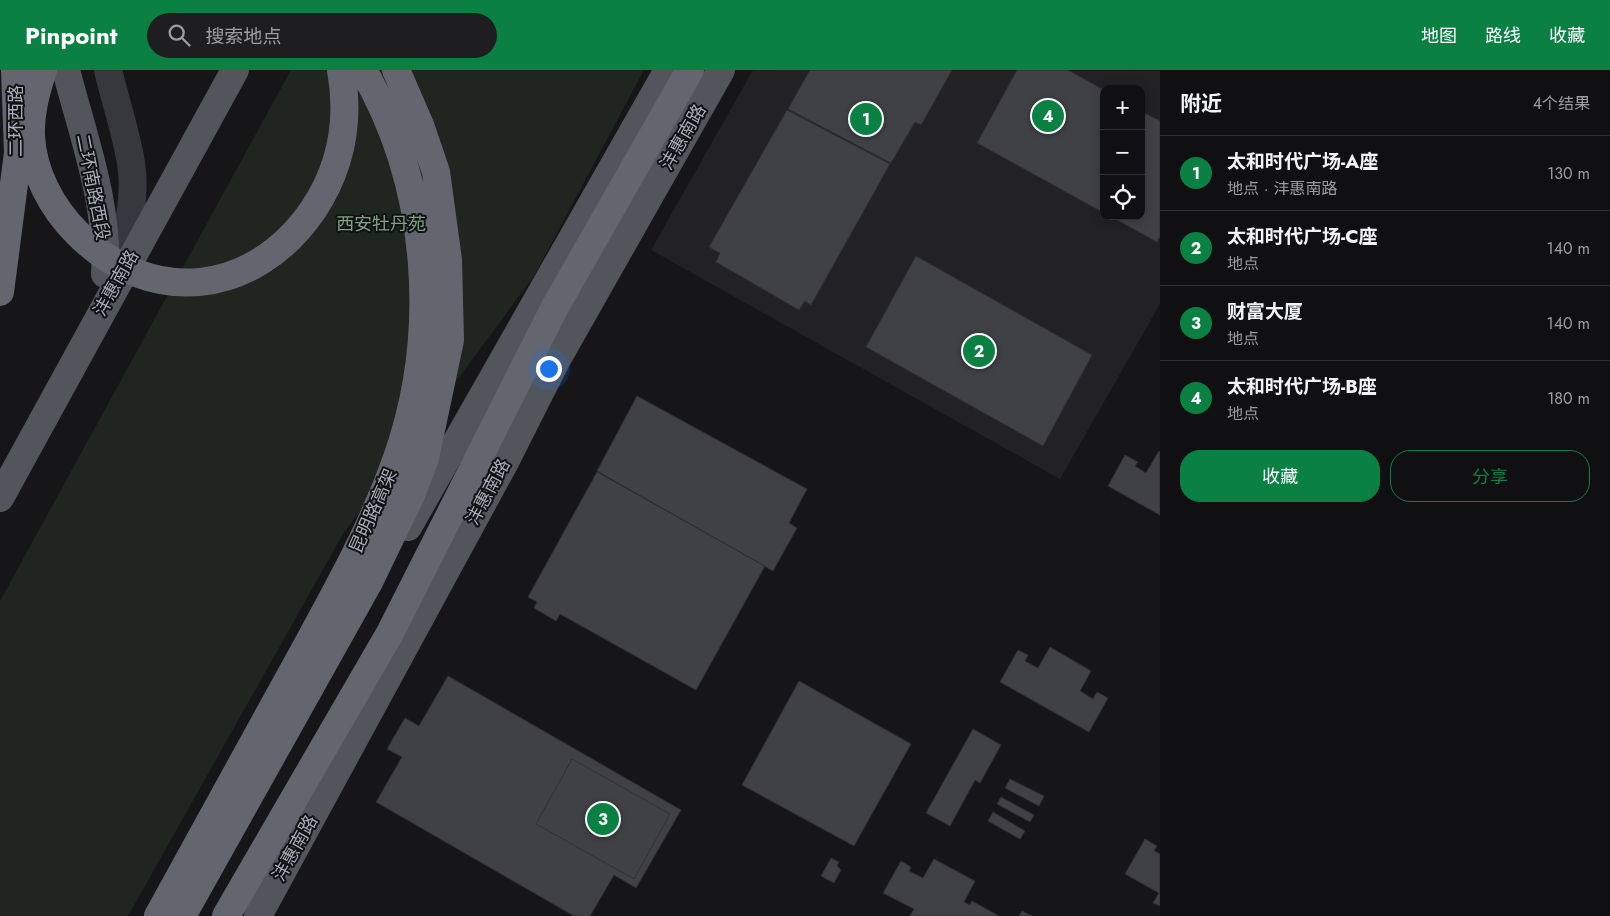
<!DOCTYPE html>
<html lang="zh">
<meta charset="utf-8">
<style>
body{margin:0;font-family:Jost,"Noto Sans SC",sans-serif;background:#1e1e20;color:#f1f3f6}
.controls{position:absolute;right:15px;top:15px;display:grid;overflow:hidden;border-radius:10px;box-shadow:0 2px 12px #0003}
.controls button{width:45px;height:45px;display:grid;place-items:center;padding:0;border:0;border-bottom:1px solid #303032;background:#101012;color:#f1f3f6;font:25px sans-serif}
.you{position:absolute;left:548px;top:298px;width:18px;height:18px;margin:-12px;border:4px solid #fff;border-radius:50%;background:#1a73e8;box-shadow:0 0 0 8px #1a73e833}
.badge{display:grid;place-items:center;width:32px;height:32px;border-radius:50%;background:#0b8043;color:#fff;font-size:16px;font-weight:700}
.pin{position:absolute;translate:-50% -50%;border:2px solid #fff;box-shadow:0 1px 5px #0006}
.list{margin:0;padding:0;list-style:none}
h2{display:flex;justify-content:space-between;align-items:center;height:65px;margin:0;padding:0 20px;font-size:21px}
h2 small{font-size:16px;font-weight:400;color:#9c9d9f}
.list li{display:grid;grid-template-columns:32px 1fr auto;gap:15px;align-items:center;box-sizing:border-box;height:75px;padding:0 20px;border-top:1px solid #303032}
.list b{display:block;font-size:19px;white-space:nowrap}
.list p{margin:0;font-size:16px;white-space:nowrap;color:#9c9d9f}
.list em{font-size:16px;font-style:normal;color:#9c9d9f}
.actions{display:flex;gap:10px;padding:15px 20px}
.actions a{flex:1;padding:11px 0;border:1px solid #0b8043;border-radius:20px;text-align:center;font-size:18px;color:#0b8043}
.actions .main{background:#0b8043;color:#fff}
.icon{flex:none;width:28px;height:28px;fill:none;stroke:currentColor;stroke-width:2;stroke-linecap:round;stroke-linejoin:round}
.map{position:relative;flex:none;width:1160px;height:846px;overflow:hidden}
header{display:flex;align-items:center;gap:30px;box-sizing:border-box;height:70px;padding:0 25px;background:#0b8043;color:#fff}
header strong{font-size:24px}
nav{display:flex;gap:28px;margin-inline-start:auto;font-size:18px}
.search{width:350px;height:45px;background:#1e1e20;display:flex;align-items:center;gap:12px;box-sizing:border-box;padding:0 18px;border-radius:28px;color:#9c9d9f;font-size:19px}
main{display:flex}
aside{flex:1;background:#101012}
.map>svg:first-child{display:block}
.built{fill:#222225;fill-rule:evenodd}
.green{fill:#1e261f}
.building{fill:#404145;stroke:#303034}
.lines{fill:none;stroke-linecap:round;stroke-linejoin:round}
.minor{stroke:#37383d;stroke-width:28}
.major{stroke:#53555c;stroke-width:28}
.highway{stroke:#63666e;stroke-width:28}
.labels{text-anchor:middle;stroke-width:4;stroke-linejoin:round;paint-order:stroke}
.street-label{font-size:18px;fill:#a8adb8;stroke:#111113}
.park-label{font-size:18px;fill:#7fa381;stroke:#111113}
</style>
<header>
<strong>Pinpoint</strong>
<div class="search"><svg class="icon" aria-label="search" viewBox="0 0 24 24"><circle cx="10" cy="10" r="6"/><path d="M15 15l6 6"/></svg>搜索地点</div>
<nav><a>地图</a><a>路线</a><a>收藏</a></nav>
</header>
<main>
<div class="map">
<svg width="1160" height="846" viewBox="0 0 1160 846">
<rect width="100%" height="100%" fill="#161618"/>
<path class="built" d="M 753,0 L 1160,1 L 1160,234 L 1060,409 L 651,180 ZM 1104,19 L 1141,19 L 1141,146 L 1104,146 Z"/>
<path class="green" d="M 291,0 L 644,0 L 534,206 L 343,464 L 128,846 L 0,846 L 0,531 Z"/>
<path class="building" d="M 810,0 L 952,0 L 921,55 L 915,52 L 891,93 L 788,39 Z
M 1017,0 L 1068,0 L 1104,20 L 1104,143 L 977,73 Z
M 787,40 L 890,94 L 811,235 L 805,231 L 799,240 L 716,192 L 720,183 L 709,177 Z
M 1141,41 L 1160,51 L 1160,166 L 1157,172 L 1110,146 L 1141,146 Z
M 916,186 L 1092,285 L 1043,376 L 866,277 Z
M 637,326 L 807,419 L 789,453 L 797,458 L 773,501 L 597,401 Z
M 1159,381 L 1160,382 L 1160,445 L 1108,416 L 1125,385 L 1138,392 L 1135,396 L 1146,403 Z
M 597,402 L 765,496 L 696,620 L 560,544 L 556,551 L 534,538 L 537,532 L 528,527 Z
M 1050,577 L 1091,601 L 1080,621 L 1093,629 L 1097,622 L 1108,628 L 1089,662 L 1000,612 L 1018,580 L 1028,585 L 1025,591 L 1038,598 Z
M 448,606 L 681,740 L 636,818 L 614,805 L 590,846 L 574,846 L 376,732 L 402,687 L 387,679 L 405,648 L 419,656 Z
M 799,611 L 911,674 L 854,776 L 742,715 Z
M 973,659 L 1001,675 L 980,713 L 975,710 L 950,756 L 926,743 Z
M 572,689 L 670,744 L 634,809 L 536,754 Z
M 1010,709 L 1044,726 L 1039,736 L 1005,718 Z
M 1001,727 L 1034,745 L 1030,752 L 997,734 Z
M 993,742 L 1025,761 L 1020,769 L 988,751 Z
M 1145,769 L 1157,776 L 1154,781 L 1160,784 L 1160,836 L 1153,833 L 1159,823 L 1125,804 Z
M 831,788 L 839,792 L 837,796 L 841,800 L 834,813 L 821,806 Z
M 934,789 L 975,811 L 964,832 L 970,835 L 972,831 L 999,846 L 910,846 L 914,839 L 883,823 L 901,791 L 911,797 L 909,801 L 923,808 Z
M 1022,841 L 1032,846 L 1019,846 Z"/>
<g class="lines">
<path class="minor" d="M 108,0 C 115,30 126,62 131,93 C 137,130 126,173 114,209"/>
<path class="major" d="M 66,0 C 83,66 109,135 105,204
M 0,428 L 235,0
M 408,457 L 668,0
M 258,846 L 506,390 L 556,291 L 721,0"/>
<path class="highway" d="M 43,0 C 36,22 30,43 31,66 C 33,103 52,138 77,163 C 151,238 254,226 313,140 C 341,98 350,50 341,0
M 0,222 L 18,83 L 15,0
M 158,846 C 203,764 249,682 294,599 C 331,531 371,462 397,388 C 441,262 430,115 363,0
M 182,846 L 369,512 L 411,425 L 425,388 L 450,270 L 448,190 L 436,102 L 420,55 L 396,0
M 226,846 L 390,563 L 555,237 L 690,0"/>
</g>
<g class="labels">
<g class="street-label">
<text transform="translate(16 51) rotate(-90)" y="6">二环西路</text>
<text transform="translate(683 67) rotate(-60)" y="6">沣惠南路</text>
<text transform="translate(93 117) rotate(79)" y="6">二环南路西段</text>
<text transform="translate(116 213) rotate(-61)" y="6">沣惠南路</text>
<text transform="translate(488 422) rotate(-62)" y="6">沣惠南路</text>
<text transform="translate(373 441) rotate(-66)" y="6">昆明路高架</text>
<text transform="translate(295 778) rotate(-61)" y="6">沣惠南路</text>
</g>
<g class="park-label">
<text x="381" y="160">西安牡丹苑</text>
</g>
</g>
</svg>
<div class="controls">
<button>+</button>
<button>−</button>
<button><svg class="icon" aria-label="locate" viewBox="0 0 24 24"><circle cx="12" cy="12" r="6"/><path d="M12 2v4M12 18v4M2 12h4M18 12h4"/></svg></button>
</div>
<div class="you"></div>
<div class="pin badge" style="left:866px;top:49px">1</div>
<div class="pin badge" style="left:979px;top:281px">2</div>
<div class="pin badge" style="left:603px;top:749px">3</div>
<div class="pin badge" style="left:1048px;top:46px">4</div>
</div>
<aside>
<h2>附近<small>4个结果</small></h2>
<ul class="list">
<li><span class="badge">1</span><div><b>太和时代广场-A座</b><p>地点 · 沣惠南路</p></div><em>130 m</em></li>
<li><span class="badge">2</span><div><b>太和时代广场-C座</b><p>地点</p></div><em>140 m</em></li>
<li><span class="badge">3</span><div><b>财富大厦</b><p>地点</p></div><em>140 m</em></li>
<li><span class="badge">4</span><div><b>太和时代广场-B座</b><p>地点</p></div><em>180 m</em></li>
</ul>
<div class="actions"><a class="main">收藏</a><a>分享</a></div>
</aside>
</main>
